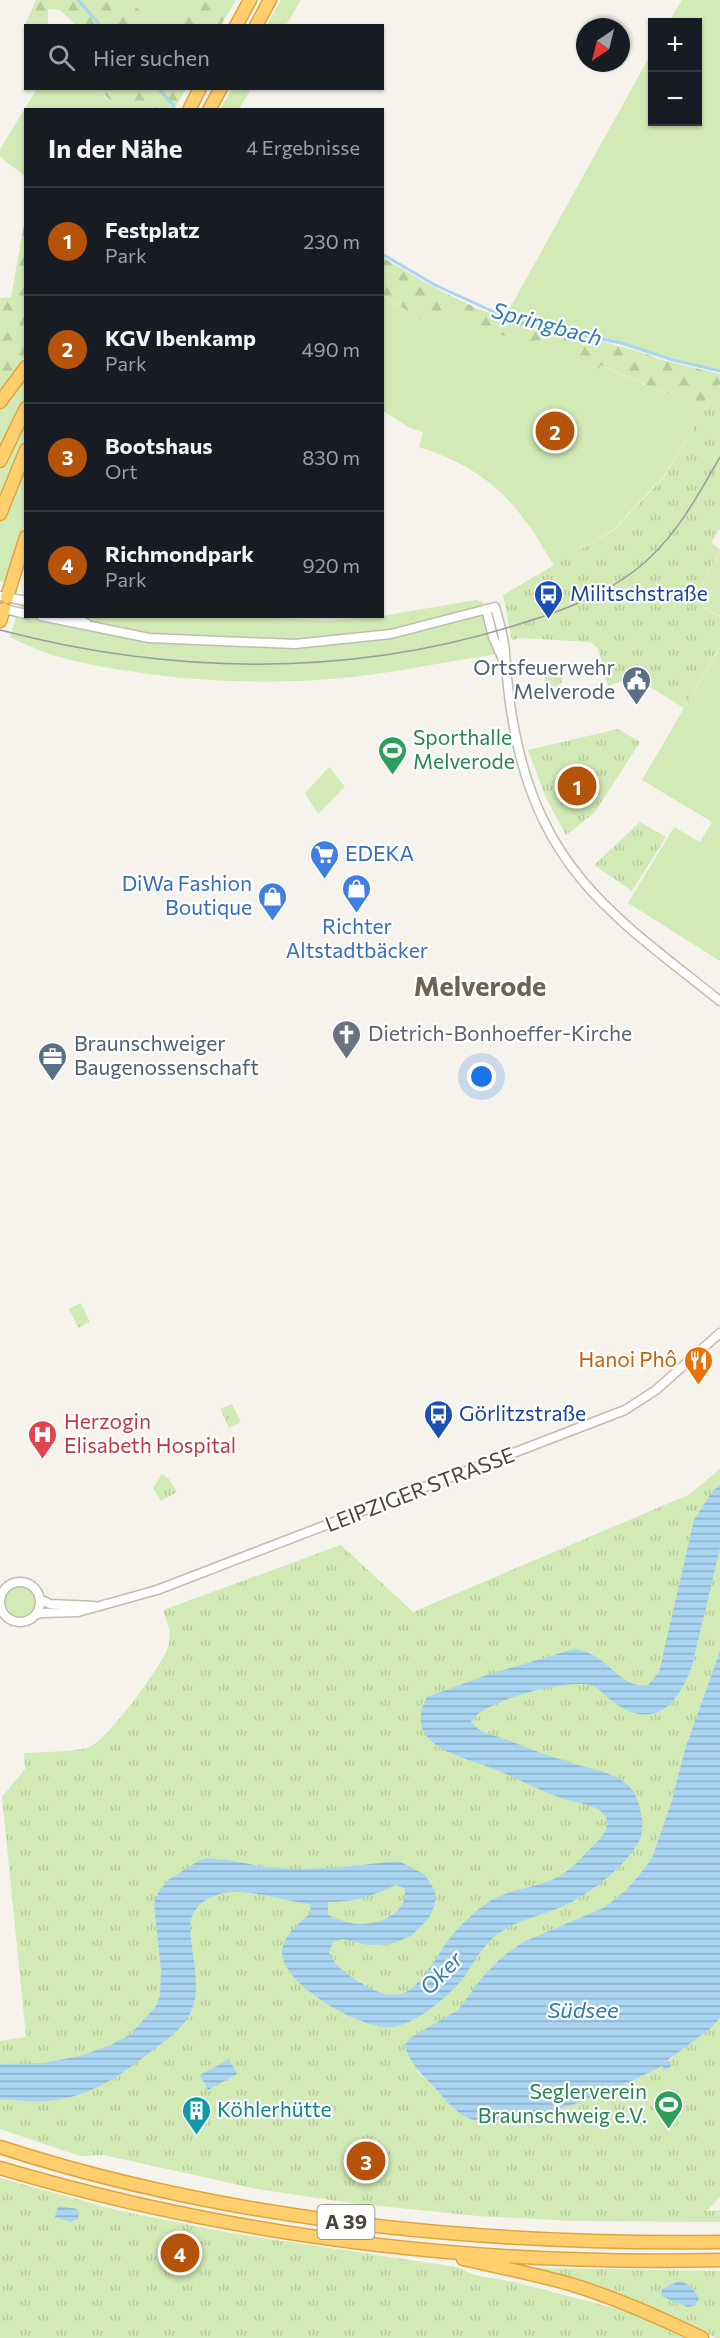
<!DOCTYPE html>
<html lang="de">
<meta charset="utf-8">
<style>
body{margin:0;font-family:Commissioner,sans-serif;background:#242831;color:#f1f3f6}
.controls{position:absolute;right:18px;top:18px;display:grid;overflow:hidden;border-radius:0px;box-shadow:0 2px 4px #0004}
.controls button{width:54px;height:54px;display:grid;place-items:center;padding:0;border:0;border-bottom:2px solid #363941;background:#171b24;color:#f1f3f6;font:30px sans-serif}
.compass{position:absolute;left:576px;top:18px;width:54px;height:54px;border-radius:50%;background:#171b24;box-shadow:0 2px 4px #0004;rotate:215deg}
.you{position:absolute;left:482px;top:1077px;width:21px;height:21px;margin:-15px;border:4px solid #fff;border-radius:50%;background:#1a73e8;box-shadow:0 0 0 9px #1a73e833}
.badge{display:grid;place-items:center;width:39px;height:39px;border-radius:50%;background:#b45309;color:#fff;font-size:20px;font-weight:700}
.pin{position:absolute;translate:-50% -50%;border:3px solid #fff;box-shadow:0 2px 6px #0006}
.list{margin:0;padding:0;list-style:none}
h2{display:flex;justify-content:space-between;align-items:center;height:78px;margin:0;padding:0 24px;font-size:26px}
h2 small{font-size:20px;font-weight:400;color:#9ea1a6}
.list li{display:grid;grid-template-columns:39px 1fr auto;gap:18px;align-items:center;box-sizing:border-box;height:108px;padding:0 24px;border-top:2px solid #363941}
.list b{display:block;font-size:22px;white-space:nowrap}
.list p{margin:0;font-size:20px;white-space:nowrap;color:#9ea1a6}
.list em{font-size:20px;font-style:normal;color:#9ea1a6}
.icon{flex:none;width:33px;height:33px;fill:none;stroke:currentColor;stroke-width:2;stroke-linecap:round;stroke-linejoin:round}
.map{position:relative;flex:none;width:720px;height:2338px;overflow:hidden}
.search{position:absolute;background:#171b24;box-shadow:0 2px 4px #0004;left:24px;top:24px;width:360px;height:66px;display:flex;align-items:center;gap:15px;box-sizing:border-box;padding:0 21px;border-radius:0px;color:#9ea1a6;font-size:22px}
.panel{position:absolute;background:#171b24;box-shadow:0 2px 4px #0004;left:24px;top:108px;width:360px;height:510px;border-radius:0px}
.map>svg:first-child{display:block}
.green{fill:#d2eab5}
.forest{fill:url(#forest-firs)}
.park{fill:url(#park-tufts)}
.water{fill:url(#water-rules);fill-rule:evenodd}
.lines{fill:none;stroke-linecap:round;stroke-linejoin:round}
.stream{stroke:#a9d4f2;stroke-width:3}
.minor-casing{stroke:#c2bbae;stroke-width:11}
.highway-casing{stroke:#e0a43c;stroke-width:15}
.minor{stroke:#fff;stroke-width:8}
.highway{stroke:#ffcf6e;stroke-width:12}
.tram{stroke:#9a9a9a;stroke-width:1.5}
.labels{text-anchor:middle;stroke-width:4.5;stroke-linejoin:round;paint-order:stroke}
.shield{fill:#fff;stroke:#817c74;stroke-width:1.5}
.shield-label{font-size:20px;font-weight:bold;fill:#4b4439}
.transit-label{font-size:21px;fill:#164399;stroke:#fff;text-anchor:start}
.service-label{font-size:21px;fill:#4e5e75;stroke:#fff;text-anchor:end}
.leisure-label{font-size:21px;fill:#27864d;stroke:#fff;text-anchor:start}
.shop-label{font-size:21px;fill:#366cbe;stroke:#fff;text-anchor:start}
.worship-label{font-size:21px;fill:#5b616d;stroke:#fff;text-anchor:start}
.food-label{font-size:21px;fill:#c56008;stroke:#fff;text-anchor:end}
.health-label{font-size:21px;fill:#be3a42;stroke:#fff;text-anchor:start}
.street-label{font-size:21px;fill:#4b4439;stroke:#fff}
.culture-label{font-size:21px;fill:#0d838f;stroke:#fff;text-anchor:start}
.water-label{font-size:22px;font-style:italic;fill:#2e7ab2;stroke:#fff}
.district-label{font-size:27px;font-weight:bold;fill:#6e6250;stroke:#fff}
</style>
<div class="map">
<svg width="720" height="2338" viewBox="0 0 720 2338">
<defs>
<pattern id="forest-firs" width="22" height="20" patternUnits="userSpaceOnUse" patternTransform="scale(1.5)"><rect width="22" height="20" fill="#d2eab5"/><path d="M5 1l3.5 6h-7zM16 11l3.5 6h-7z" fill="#b6ca9c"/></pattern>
<pattern id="park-tufts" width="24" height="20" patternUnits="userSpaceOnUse" patternTransform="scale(1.5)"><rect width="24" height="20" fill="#d2eab5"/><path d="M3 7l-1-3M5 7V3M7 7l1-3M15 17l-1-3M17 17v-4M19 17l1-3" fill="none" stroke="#b6ca9c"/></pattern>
<pattern id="water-rules" width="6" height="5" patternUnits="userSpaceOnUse" patternTransform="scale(1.5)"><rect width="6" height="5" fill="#a9d4f2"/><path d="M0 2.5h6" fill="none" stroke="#8caec5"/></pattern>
</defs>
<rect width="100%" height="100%" fill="#f6f3ec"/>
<path class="green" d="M 126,0 L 188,0 L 176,26 L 144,25 L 142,12 Z
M 281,0 L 301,0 L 286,25 L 267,25 Z
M 682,0 L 720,0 L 720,371 L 554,326 L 505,317 L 652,52 L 652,122 L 698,122 L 698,22 L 669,22 Z
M 37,89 L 100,89 L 106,98 L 124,109 L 26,110 L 25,176 L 0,157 L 0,149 Z
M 232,89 L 251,89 L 239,109 L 220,109 Z
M 382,296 L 436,328 L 446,311 L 536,350 L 541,342 L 598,369 L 600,365 L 666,394 L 669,390 L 706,407 L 664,476 L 614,529 L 554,566 C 518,503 490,470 419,447 L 423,432 L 410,428 L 383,411 Z
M 25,375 L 25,523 L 8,583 L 0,581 L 0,410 Z
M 720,551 L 720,616 L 694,601 Z
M 24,592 L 26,616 L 235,616 L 328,621 L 382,616 L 476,600 L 483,602 L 497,654 C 443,662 385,675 331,679 C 265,684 201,682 136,672 C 92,666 50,658 10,637 Z
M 720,647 L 720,961 L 628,903 L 674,827 L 700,842 L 712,822 L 642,780 Z
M 329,767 L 345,787 L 318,814 L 305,793 Z
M5 1602a15 15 0 1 1 30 0a15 15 0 1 1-30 0Z"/>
<path class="forest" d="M 36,0 L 126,0 L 142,12 L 144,25 L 76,25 L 60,10 L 48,9 L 48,25 L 31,25 L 26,23 Z
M 188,0 L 236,0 L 221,25 L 176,25 Z
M 100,89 L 186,89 L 174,110 C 144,110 120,117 100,89 Z
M 25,219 L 25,356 L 0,391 L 0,298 L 11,297 Z
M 382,257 L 435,288 L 478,309 L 505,319 L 597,340 L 647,354 L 658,359 L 720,374 L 720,384 L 706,407 L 669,390 L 667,394 L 601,365 L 598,369 L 541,342 L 536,350 L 446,311 L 436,328 L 383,296 Z"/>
<path class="park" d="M 720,384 L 720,529 L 711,542 L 720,550 L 694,601 L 720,617 L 720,646 L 684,708 L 634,677 L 608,686 L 598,648 L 590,642 L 522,638 L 512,640 L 503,595 L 614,530 L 664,477 Z
M545 678a9 9 0 1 1 18 0a9 9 0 1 1-18 0Z
M 618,729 L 640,742 L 595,812 L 566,835 L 546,798 L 528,750 Z
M 640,822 L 666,837 L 632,891 L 594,865 Z
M 81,1303 L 90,1322 L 78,1328 L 69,1309 Z
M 232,1404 L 241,1422 L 229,1428 L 220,1409 Z
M 720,1469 L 720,1651 L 685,1749 L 672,1800 L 652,1858 L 626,1890 L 605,1907 L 523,1942 L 502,1957 L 485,1974 L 458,2010 L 444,2019 L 417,2071 L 466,2117 L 662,2066 L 664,2070 C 671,2050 705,2035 720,2018 L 720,2197 L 707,2211 L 720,2210 L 720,2222 L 572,2221 L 478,2216 L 351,2203 L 257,2189 L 104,2155 L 80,2156 L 0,2129 L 0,2041 L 26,2037 L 2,1797 L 25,1769 L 24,1753 C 40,1752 76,1752 89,1747 C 107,1741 159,1669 167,1650 C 173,1636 168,1624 163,1610 L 341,1545 L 413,1612 L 688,1495 Z
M 162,1474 L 169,1479 L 177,1492 L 161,1501 L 153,1488 Z
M 0,2178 L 120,2211 L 236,2234 L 457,2267 L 475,2275 L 515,2282 L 633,2313 L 683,2338 L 0,2338 Z
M 537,2268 L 720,2271 L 720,2338 L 716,2338 L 619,2294 L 536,2270 Z"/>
<path class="water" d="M 720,1485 L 720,1548 L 692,1666 C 678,1704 655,1731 615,1703 C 607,1698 599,1687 590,1685 C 565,1679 485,1700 471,1721 C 477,1732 493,1735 505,1739 C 526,1747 548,1756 569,1762 C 586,1768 605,1770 621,1780 C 632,1786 637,1797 640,1809 C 642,1818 643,1827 641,1836 C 633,1862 586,1897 561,1907 C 538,1917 515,1920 495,1936 C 482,1947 474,1962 465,1976 C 450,1995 417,2024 392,2027 C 362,2030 282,1985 282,1952 C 282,1937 300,1922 311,1913 L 310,1904 C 277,1901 239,1882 207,1899 C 200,1903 192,1912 191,1920 C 188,1948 202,1978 193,2006 C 186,2026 171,2037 154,2049 C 120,2076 90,2098 45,2101 C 31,2103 15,2100 0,2099 L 0,2064 L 43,2063 L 80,2056 L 111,2045 L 131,2034 L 156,2006 L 160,1996 L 161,1969 L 154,1904 L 159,1891 L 168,1880 L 200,1860 L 208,1858 L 227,1860 L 265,1867 L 295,1869 L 332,1868 L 399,1861 L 424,1874 L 431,1884 L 435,1892 L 435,1904 L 429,1918 L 411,1936 L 391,1944 L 368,1945 L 342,1939 L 333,1942 L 329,1952 C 333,1965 349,1976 361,1983 C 373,1991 389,1998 404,1993 C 422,1986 438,1953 450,1938 C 460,1925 476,1910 490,1901 C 510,1889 534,1888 554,1879 C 569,1872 578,1861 589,1850 C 595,1844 603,1837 606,1829 C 614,1805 577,1804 561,1798 C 538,1790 517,1778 494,1769 C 462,1756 401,1746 427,1697 L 490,1674 L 574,1649 C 609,1653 619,1690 648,1685 L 659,1672 L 694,1520 L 712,1492 ZM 396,1885 L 404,1888 C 411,1912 379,1925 360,1924 C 349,1924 337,1919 328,1915 L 328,1902 C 356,1902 371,1896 396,1885 Z
M 720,1651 L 720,2018 L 712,2027 L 668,2060 L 671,2067 L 664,2070 L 662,2066 C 621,2087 509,2138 466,2117 C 454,2111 444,2098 436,2089 C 422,2075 410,2064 405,2045 L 410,2038 L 458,2010 L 485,1974 L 502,1957 L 523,1942 L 605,1907 L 626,1890 L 638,1876 L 652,1858 L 672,1800 L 685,1749 Z
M 229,2059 L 237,2074 L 208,2090 L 200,2075 Z
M 58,2206 L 77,2209 L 79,2213 L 78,2218 L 71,2222 L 55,2217 Z
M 679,2281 C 691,2284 694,2289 699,2299 L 696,2305 L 688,2307 L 661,2296 L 662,2289 Z"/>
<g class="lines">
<path class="stream" d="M 78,0 L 101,26
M 158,88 L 174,106
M 382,254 L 435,285 L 505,317 L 537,326 L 621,343 L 673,360 L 720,371"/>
<defs>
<path id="minor" d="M 0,596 L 26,601
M 0,608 L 26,614
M 486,609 L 493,637 L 504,662
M 41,616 L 149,638 L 295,644 L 391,634 L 495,607 C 499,621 504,637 505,652 C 507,682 510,712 517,742 C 546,875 620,921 720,1001
M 71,616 L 86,623
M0 1602a20 20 0 1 1 40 0a20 20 0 1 1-40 0Z
M 40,1599 L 50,1604 L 94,1606
M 35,1615 L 42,1613 L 78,1612 L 157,1590 L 625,1410 L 656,1390 L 720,1333"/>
<path id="highway" d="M 236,26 L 250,0
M 256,26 L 270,0
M 189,110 L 200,88
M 209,110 L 221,88
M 0,402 L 26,367
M 0,461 L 26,408
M 0,514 L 26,450
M 7,597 L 26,537
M 0,621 L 4,609
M 0,2147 C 231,2222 478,2245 720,2242
M 0,2168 C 233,2237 477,2266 720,2260
M 463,2259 C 499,2267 535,2274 570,2284 C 616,2298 659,2317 702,2338"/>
</defs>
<use href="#minor" class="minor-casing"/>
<use href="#highway" class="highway-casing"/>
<use href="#minor" class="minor"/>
<use href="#highway" class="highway"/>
<path class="tram" d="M 0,630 C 167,674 344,678 510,627 C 553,614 597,599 633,572 C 673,542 696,499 720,457"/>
</g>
<defs>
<symbol id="bus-pin" viewBox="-11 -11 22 30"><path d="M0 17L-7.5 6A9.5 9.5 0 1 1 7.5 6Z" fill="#1a4fb4" stroke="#fff"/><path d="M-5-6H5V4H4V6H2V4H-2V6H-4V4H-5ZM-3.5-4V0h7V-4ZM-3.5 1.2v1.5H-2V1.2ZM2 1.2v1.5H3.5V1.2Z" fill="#fff"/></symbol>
<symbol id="civic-pin" viewBox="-11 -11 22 30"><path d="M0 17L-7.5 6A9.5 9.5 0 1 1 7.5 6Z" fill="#5c6f8a" stroke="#fff"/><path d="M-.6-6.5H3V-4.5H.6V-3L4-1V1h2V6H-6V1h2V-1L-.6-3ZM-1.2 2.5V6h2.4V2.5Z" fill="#fff"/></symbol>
<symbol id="stadium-pin" viewBox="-11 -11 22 30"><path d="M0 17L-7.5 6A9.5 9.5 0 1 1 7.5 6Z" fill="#2e9e5b" stroke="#fff"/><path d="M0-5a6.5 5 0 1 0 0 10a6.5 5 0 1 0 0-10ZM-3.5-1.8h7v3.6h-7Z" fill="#fff"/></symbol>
<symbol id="supermarket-pin" viewBox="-11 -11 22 30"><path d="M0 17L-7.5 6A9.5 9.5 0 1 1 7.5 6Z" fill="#3f7fe0" stroke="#fff"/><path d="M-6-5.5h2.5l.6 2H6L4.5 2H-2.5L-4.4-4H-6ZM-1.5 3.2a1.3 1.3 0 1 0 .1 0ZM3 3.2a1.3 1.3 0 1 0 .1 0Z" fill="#fff"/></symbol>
<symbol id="shop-pin" viewBox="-11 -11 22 30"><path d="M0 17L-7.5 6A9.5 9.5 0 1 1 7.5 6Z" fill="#3f7fe0" stroke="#fff"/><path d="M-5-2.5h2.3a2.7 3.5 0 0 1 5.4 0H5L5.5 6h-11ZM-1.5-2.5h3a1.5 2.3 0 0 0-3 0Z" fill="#fff"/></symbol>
<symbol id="church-pin" viewBox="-11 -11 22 30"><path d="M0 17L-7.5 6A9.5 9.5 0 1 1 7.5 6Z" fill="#6b7280" stroke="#fff"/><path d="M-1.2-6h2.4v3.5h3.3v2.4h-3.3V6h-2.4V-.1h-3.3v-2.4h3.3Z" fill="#fff"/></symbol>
<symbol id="office-pin" viewBox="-11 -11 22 30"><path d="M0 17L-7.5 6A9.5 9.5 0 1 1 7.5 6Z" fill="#5c6f8a" stroke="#fff"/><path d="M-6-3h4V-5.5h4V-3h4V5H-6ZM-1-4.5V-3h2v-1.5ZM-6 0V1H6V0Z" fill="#fff"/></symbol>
<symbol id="restaurant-pin" viewBox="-11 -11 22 30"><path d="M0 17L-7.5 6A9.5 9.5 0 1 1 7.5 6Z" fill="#e8710a" stroke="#fff"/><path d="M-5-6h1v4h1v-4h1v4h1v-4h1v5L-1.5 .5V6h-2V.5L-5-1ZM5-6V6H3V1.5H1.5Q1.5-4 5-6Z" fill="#fff"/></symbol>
<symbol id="hospital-pin" viewBox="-11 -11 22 30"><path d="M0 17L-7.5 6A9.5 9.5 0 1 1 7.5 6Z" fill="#e0444e" stroke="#fff"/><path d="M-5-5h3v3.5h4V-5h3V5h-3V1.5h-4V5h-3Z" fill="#fff"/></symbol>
<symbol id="building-pin" viewBox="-11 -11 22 30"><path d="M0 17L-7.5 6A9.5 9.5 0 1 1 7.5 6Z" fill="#0f9aa8" stroke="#fff"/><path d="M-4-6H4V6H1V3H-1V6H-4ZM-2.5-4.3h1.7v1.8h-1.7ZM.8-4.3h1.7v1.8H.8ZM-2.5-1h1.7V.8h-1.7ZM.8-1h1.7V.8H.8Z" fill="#fff"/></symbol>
</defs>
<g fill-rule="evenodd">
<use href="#bus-pin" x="532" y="578" width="33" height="45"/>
<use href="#civic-pin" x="620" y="664" width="33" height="45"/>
<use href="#stadium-pin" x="376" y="734" width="33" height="45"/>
<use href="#supermarket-pin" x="308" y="838" width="33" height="45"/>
<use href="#shop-pin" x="340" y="872" width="33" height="45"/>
<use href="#shop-pin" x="256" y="880" width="33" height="45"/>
<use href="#church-pin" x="330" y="1018" width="33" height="45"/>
<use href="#office-pin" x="36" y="1040" width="33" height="45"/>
<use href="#restaurant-pin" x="682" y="1344" width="33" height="45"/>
<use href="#bus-pin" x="422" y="1398" width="33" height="45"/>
<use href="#hospital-pin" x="26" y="1418" width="33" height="45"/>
<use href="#stadium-pin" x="652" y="2088" width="33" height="45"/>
<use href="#building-pin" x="180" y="2094" width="33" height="45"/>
</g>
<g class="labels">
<rect class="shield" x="317.5" y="2205" width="57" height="34" rx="4.5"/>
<g class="shield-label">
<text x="346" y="2229">A 39</text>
</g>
<g class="transit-label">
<text x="570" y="601">Militschstraße</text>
<text x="459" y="1421">Görlitzstraße</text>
</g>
<g class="service-label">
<text x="615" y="675">Ortsfeuerwehr<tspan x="615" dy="24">Melverode</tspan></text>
<text x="74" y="1051" text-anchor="start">Braunschweiger<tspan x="74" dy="24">Baugenossenschaft</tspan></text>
</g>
<g class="leisure-label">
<text x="413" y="745">Sporthalle<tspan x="413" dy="24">Melverode</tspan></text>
<text x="647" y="2099" text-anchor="end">Seglerverein<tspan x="647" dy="24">Braunschweig e.V.</tspan></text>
</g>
<g class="shop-label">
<text x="345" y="861">EDEKA</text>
<text x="252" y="891" text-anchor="end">DiWa Fashion<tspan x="252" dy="24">Boutique</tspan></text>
<text x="357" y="934" text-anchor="middle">Richter<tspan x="357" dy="24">Altstadtbäcker</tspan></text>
</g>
<g class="worship-label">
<text x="368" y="1041">Dietrich-Bonhoeffer-Kirche</text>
</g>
<g class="food-label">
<text x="677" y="1367">Hanoi Phô</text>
</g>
<g class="health-label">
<text x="64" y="1429">Herzogin<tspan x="64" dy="24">Elisabeth Hospital</tspan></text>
</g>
<g class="street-label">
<text transform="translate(420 1490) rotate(-21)" y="7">LEIPZIGER STRASSE</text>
</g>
<g class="culture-label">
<text x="217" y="2117">Köhlerhütte</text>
</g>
<g class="water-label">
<text transform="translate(547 324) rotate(15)" y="8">Springbach</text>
<text transform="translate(441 1973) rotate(-46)" y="8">Oker</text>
<text x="583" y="2018">Südsee</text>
</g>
<g class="district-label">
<text x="480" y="996">Melverode</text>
</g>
</g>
</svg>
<div class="controls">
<button>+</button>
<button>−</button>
</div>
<svg class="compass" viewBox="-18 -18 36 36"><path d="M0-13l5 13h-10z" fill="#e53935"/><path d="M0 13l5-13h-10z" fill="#9ea1a6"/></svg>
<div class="you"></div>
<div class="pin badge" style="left:577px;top:786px">1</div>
<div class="pin badge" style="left:555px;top:431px">2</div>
<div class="pin badge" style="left:366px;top:2161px">3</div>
<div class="pin badge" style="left:180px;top:2253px">4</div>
<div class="search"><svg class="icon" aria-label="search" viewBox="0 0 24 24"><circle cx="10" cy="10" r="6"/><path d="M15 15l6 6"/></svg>Hier suchen</div>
<section class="panel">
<h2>In der Nähe<small>4 Ergebnisse</small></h2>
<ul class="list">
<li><span class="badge">1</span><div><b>Festplatz</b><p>Park</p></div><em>230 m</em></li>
<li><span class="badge">2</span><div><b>KGV Ibenkamp</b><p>Park</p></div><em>490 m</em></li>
<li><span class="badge">3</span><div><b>Bootshaus</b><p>Ort</p></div><em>830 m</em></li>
<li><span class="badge">4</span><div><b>Richmondpark</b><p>Park</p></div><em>920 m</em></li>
</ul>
</section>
</div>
